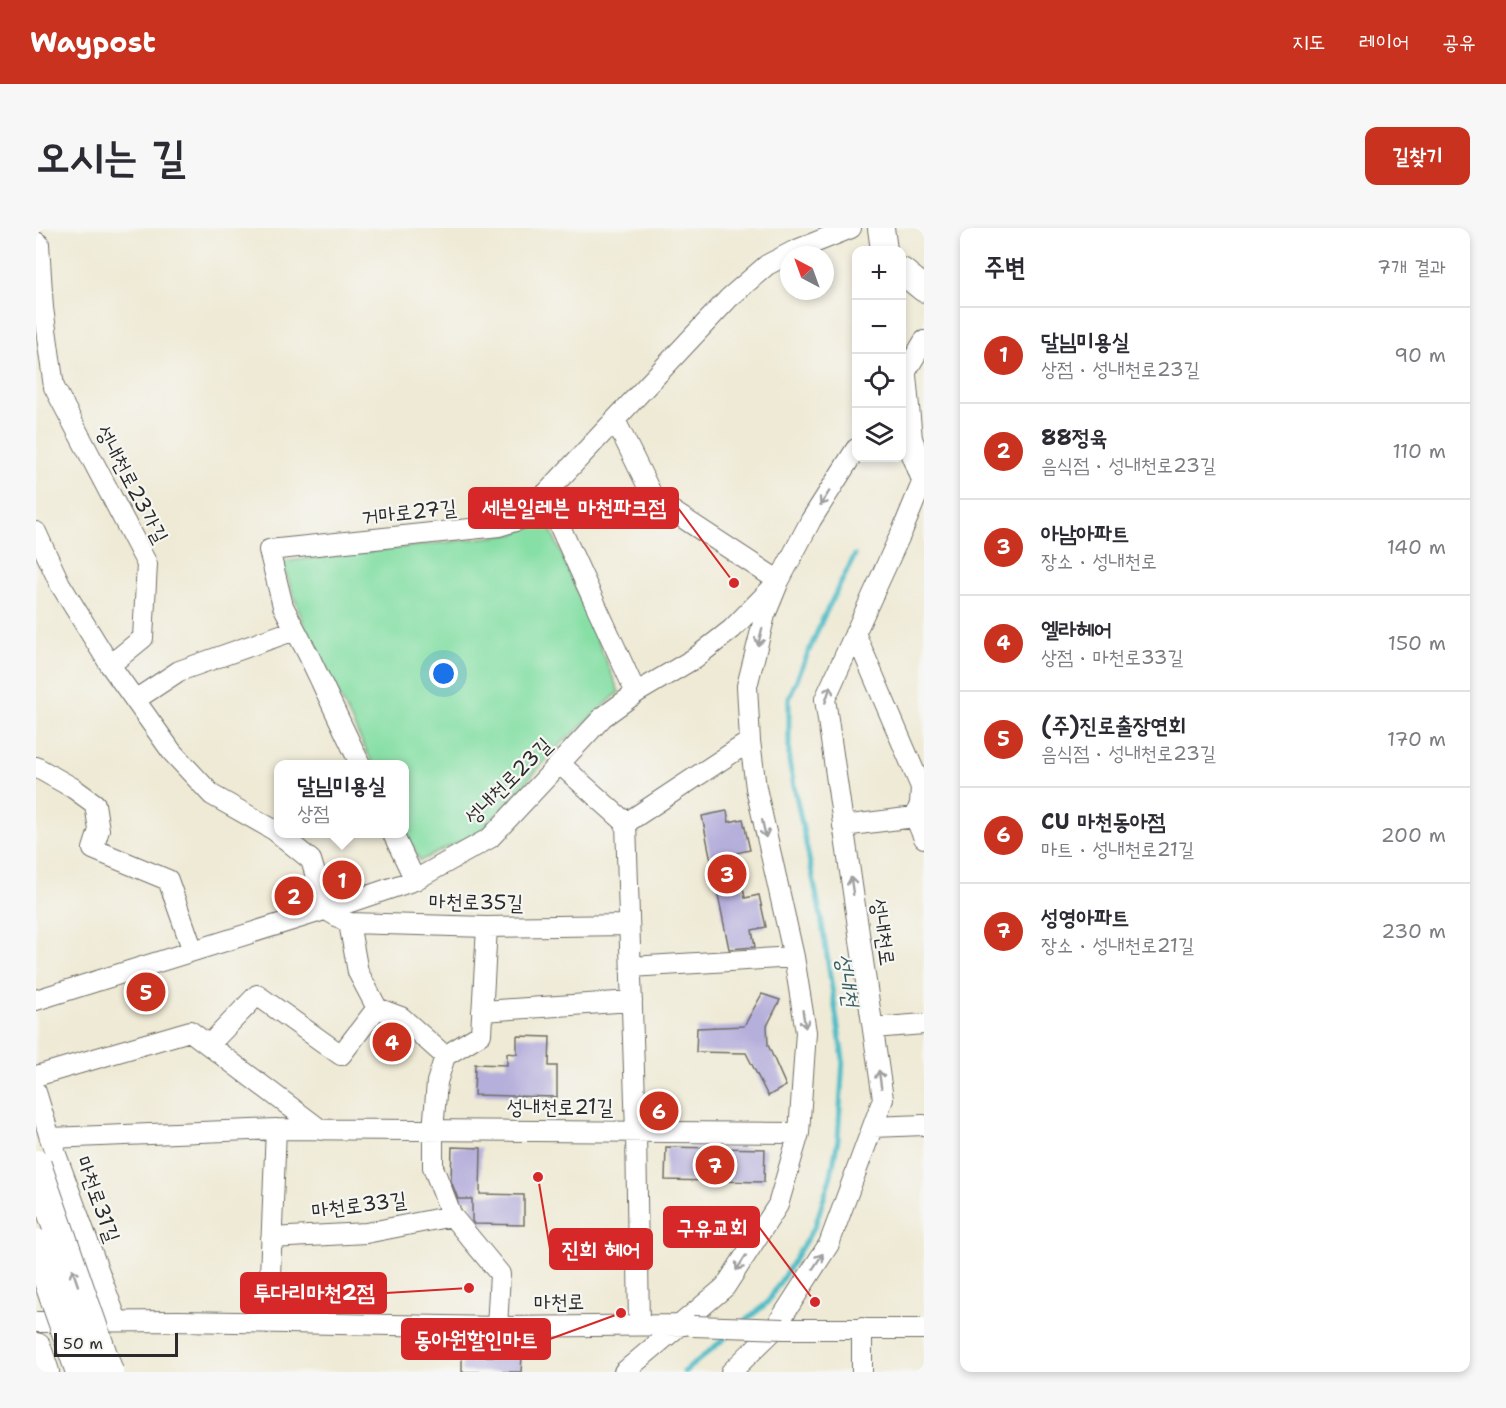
<!DOCTYPE html>
<html lang="ko">
<meta charset="utf-8">
<style>
body{margin:0;font-family:"Shantell Sans","Poor Story",sans-serif;background:#f7f7f7;color:#2b2b33}
.controls{position:absolute;right:18px;top:18px;display:grid;overflow:hidden;border-radius:12px;box-shadow:0 3px 9px #0003}
.controls button{width:54px;height:54px;display:grid;place-items:center;padding:0;border:0;border-bottom:2px solid #e1e1e2;background:#fff;color:#2b2b33;font:30px sans-serif}
.compass{position:absolute;left:744px;top:18px;width:54px;height:54px;border-radius:50%;background:#fff;box-shadow:0 3px 9px #0003;rotate:319deg}
.scale{position:absolute;left:18px;bottom:15px;width:124px;box-sizing:border-box;padding-left:6px;border:3px solid #2b2b2b;border-top:0;font-size:16px;line-height:21px;white-space:nowrap;color:#2b2b2b;-webkit-text-stroke:4px #f6f6f2;paint-order:stroke}
.you{position:absolute;left:408px;top:446px;width:21px;height:21px;margin:-15px;border:4px solid #fff;border-radius:50%;background:#1a73e8;box-shadow:0 0 0 9px #1a73e833}
.badge{display:grid;place-items:center;width:39px;height:39px;border-radius:50%;background:#c8321e;color:#fff;font-size:20px;font-weight:700}
.pin{position:absolute;translate:-50% -50%;border:3px solid #fff;box-shadow:0 2px 6px #0006}
.popup{position:absolute;left:238px;top:532px;width:135px;height:78px;box-sizing:border-box;display:grid;place-content:center;border-radius:12px;background:#fff;filter:drop-shadow(0 2px 4px #0005);font-size:20px;white-space:nowrap;color:#7c7c81}
.popup b{font-size:22px;color:#2b2b33}
.popup::after{content:'';position:absolute;left:50%;top:100%;margin-left:-12px;border:12px solid transparent;border-top-color:#fff}
.list{margin:0;padding:0;list-style:none}
h2{display:flex;justify-content:space-between;align-items:center;height:78px;margin:0;padding:0 24px;font-size:26px}
h2 small{font-size:20px;font-weight:400;color:#7c7c81}
.list li{display:grid;grid-template-columns:39px 1fr auto;gap:18px;align-items:center;box-sizing:border-box;height:96px;padding:0 24px;border-top:2px solid #e1e1e2}
.list b{display:block;font-size:22px;white-space:nowrap}
.list p{margin:0;font-size:20px;white-space:nowrap;color:#7c7c81}
.list em{font-size:20px;font-style:normal;color:#7c7c81}
.icon{flex:none;width:33px;height:33px;fill:none;stroke:currentColor;stroke-width:2;stroke-linecap:round;stroke-linejoin:round}
.map{position:relative;flex:none;width:888px;height:1144px;overflow:hidden;border-radius:12px}
header{display:flex;align-items:center;gap:36px;box-sizing:border-box;height:84px;padding:0 30px;background:#c8321e;color:#fff}
header strong{font-size:28px}
nav{display:flex;gap:33px;margin-inline-start:auto;font-size:21px}
.intro{display:flex;align-items:center;justify-content:space-between;box-sizing:border-box;height:144px;padding:0 36px}
h1{margin:0;font-size:42px}
.button{padding:15px 27px;border-radius:12px;background:#c8321e;color:#fff;font-size:21px;font-weight:700}
main{display:flex;gap:36px;padding:0 36px}
aside{flex:1;background:#fff;border-radius:12px;box-shadow:0 3px 9px #0003}
.map>svg:first-child{display:block}
.green{fill:#86dfa5;stroke:#588568;stroke-width:1.5}
.lines{fill:none;stroke-linecap:round;stroke-linejoin:round}
.stream{stroke:#4fbcc7;stroke-width:5}
.building{fill:#b5afdb}
.minor-casing{stroke:#706e66;stroke-width:22}
.major-casing{stroke:#706e66;stroke-width:28}
.highway-casing{stroke:#706e66;stroke-width:32}
.minor{stroke:#fff;stroke-width:20}
.major{stroke:#fff;stroke-width:26}
.highway{stroke:#fff;stroke-width:30}
.minor-bridge-casing{stroke:#706e66;stroke-width:22;stroke-linecap:butt}
.highway-bridge-casing{stroke:#706e66;stroke-width:32;stroke-linecap:butt}
.minor-bridge{stroke:#fff;stroke-width:20}
.highway-bridge{stroke:#fff;stroke-width:30}
.oneway{stroke:#a0a0a0}
.labels{text-anchor:middle;stroke-width:4.5;stroke-linejoin:round;paint-order:stroke}
.street-label{font-size:21px;fill:#2b2b2b;stroke:#f6f6f2}
.water-label{font-size:22px;font-style:italic;fill:#385e62;stroke:#f6f6f2}
.leader{fill:none;stroke:#d62828;stroke-width:2}
.callout-dot{fill:#d62828;stroke:#f6f6f2;stroke-width:2}
.callout{fill:#d62828;stroke:#d62828;stroke-width:2}
.callout-label{font-size:22px;text-anchor:middle;font-weight:bold;fill:#fff}
</style>
<header>
<strong>Waypost</strong>
<nav><a>지도</a><a>레이어</a><a>공유</a></nav>
</header>
<div class="intro"><h1>오시는 길</h1><a class="button">길찾기</a></div>
<main>
<div class="map">
<svg width="888" height="1144" viewBox="0 0 888 1144">
<rect width="100%" height="100%" fill="#f6f6f2"/>
<filter id="ink" filterUnits="userSpaceOnUse"><feTurbulence type="fractalNoise" baseFrequency=".0167" numOctaves="2"/><feDisplacementMap in="SourceGraphic" scale="12" xChannelSelector="R" yChannelSelector="G"/><feConvolveMatrix kernelMatrix="1 2 1 2 8 2 1 2 1" color-interpolation-filters="sRGB"/></filter>
<filter id="wash" filterUnits="userSpaceOnUse"><feTurbulence type="fractalNoise" baseFrequency=".008" numOctaves="4" result="noise"/><feDisplacementMap in="SourceGraphic" scale="24" xChannelSelector="R" yChannelSelector="G"/><feGaussianBlur stdDeviation="1.35" result="paint"/><feColorMatrix in="noise" values="0 0 0 0 0 0 0 0 0 0 0 0 0 0 0 0 0 1.4 0 .05"/><feComposite in="paint" operator="in"/></filter>
<g filter="url(#wash)">
<rect width="100%" height="100%" fill="#efead5"/>
<path class="green" d="M 509,287 L 583,464 L 523,518 L 445,603 L 384,633 L 369,602 L 369,536 L 337,536 L 267,394 L 246,334 L 479,306 Z"/>
<g class="lines">
<path class="stream" d="M 708,1094 L 731,1075 L 779,998 L 795,947 L 802,911 L 807,831 L 785,689 L 753,533 L 753,470 L 787,390 L 819,327
M 648,1144 L 694,1106"/>
</g>
<g id="blocks">
<path class="building" d="M 691,583 L 693,594 L 707,591 L 714,622 L 700,625 L 709,670 L 723,667 L 730,699 L 716,702 L 719,719 L 693,721 L 672,618 L 666,588 Z
M 726,766 L 744,772 L 731,798 L 732,817 L 750,858 L 732,868 L 710,825 L 660,824 L 661,800 L 708,798 Z
M 481,808 L 514,809 L 513,838 L 521,838 L 521,869 L 438,867 L 439,836 L 471,837 L 471,825 L 481,826 Z
M 416,919 L 445,920 L 444,966 L 488,967 L 488,997 L 438,996 L 436,993 L 436,971 L 422,971 L 415,953 Z
M 630,919 L 729,921 L 728,954 L 629,952 Z
M 426,1128 L 486,1128 L 485,1144 L 426,1144 Z"/>
</g>
</g>
<g filter="url(#ink)">
<use href="#blocks" fill-opacity="0" stroke="#706e66" stroke-width="1.5"/>
<g class="lines">
<defs>
<path id="minor" d="M 0,14 L 3,16 L 7,80 L 18,159 L 111,336 L 107,410 L 74,437 L 24,356 L 0,304
M 866,150 L 888,113
M 579,192 L 618,271 L 743,353
M 509,266 L 600,465
M 819,405 L 885,559 L 884,576 L 879,589 L 888,610
M 74,437 L 136,524 L 176,567 L 238,602 L 275,632 L 290,682 L 313,695 L 451,699 L 593,697
M 99,472 L 143,443 L 259,402
M 324,536 L 273,428 L 247,378 L 233,322 L 463,298 L 486,291 L 693,70 L 731,37 L 758,23 L 815,0
M 524,536 L 590,595 L 600,904 L 603,1097
M 0,539 L 37,560 L 59,576 L 63,602 L 57,621 L 132,652 L 157,723
M 590,595 L 714,513
M 807,598 L 879,589
M 357,606 L 379,652
M 313,695 L 322,744 L 341,780 L 365,789 L 409,828
M 451,699 L 445,806 L 409,828 L 401,854 L 397,903 L 397,939 L 416,988 L 464,1046 L 461,1099
M 595,739 L 758,729
M 0,772 L 314,674 L 379,652 L 454,610 L 567,489 L 600,465 L 659,430 L 696,401 L 735,361
M 446,783 L 596,773
M 837,800 L 888,796
M 173,817 L 221,767 L 305,827 L 341,780
M 0,848 L 154,803 L 285,902
M 0,864 L 14,910 L 81,1093
M 837,899 L 888,897
M 14,910 L 240,901 L 763,905
M 235,1010 L 330,1005 L 416,988
M 0,1094 L 143,1093 L 461,1099 L 649,1097
M 232,1096 L 240,901
M 748,1101 L 888,1101
M 588,1144 L 689,1059 L 742,977 L 763,905 L 770,804 L 758,729 L 720,560 L 714,513 L 711,458 L 729,387 L 743,353 L 775,292 L 820,221
M 695,1144 L 737,1103 L 793,1016 L 847,871 L 789,471 L 867,301 L 888,250
M 826,1144 L 826,1100"/>
<path id="major" d="M 845,0 L 848,22
M 866,43 L 888,61
M 866,137 L 873,211 L 888,249"/>
<path id="highway" d="M 0,1120 L 8,1144"/>
</defs>
<use href="#minor" class="minor-casing"/>
<use href="#major" class="major-casing"/>
<use href="#highway" class="highway-casing"/>
<use href="#minor" class="minor"/>
<use href="#major" class="major"/>
<use href="#highway" class="highway"/>
<defs>
<path id="minor-bridge" d="M 657,1098 L 748,1101"/>
<path id="highway-bridge" d="M 0,937 L 72,1144
M 0,1016 L 45,1144"/>
</defs>
<use href="#minor-bridge" class="minor-bridge-casing"/>
<use href="#highway-bridge" class="highway-bridge-casing"/>
<use href="#minor-bridge" class="minor-bridge"/>
<use href="#highway-bridge" class="highway-bridge"/>
</g>
<defs><path id="oneway-shaft" d="M-6 0H5M1.5-3L5.5 0L1.5 3" fill="none" stroke-width="1.6" stroke-linecap="round" stroke-linejoin="round" transform="scale(1.5)"/></defs>
<g class="oneway">
<use href="#oneway-shaft" transform="translate(789 270) rotate(123)"/>
<use href="#oneway-shaft" transform="translate(724 409) rotate(104)"/>
<use href="#oneway-shaft" transform="translate(792 466) rotate(-72)"/>
<use href="#oneway-shaft" transform="translate(728 601) rotate(78)"/>
<use href="#oneway-shaft" transform="translate(816 658) rotate(-98)"/>
<use href="#oneway-shaft" transform="translate(768 791) rotate(81)"/>
<use href="#oneway-shaft" transform="translate(844 851) rotate(-98)"/>
<use href="#oneway-shaft" transform="translate(782 1033) rotate(-57)"/>
<use href="#oneway-shaft" transform="translate(705 1035) rotate(123)"/>
<use href="#oneway-shaft" transform="translate(39 1049) rotate(-109)"/>
</g>
</g>
<g class="labels">
<g class="street-label">
<text transform="translate(96 256) rotate(62)" y="7">성내천로23가길</text>
<text transform="translate(373 284) rotate(-6)" y="7">거마로27길</text>
<text transform="translate(472 553) rotate(-45)" y="7">성내천로23길</text>
<text transform="translate(440 674) rotate(1)" y="7">마천로35길</text>
<text transform="translate(847 704) rotate(82)" y="7">성내천로</text>
<text x="524" y="886">성내천로21길</text>
<text transform="translate(62 971) rotate(70)" y="7">마천로31길</text>
<text transform="translate(323 977) rotate(-7)" y="7">마천로33길</text>
<text transform="translate(523 1074) rotate(-1)" y="7">마천로</text>
</g>
<g class="water-label">
<text transform="translate(812 752) rotate(81)" y="8">성내천</text>
</g>
</g>
<path class="leader" d="M698 355L642 280M779 1074L723 999M502 949L514 1021M433 1060L350 1065M585 1085L514 1111"/>
<g class="callout-dot">
<circle cx="698" cy="355" r="6"/>
<circle cx="779" cy="1074" r="6"/>
<circle cx="502" cy="949" r="6"/>
<circle cx="433" cy="1060" r="6"/>
<circle cx="585" cy="1085" r="6"/>
</g>
<g class="callout">
<rect x="433" y="260" width="209" height="40" rx="6"/>
<rect x="628" y="979" width="95" height="40" rx="6"/>
<rect x="514" y="1001" width="102" height="40" rx="6"/>
<rect x="205" y="1045" width="145" height="40" rx="6"/>
<rect x="366" y="1091" width="148" height="40" rx="6"/>
</g>
<g class="callout-label">
<text x="538" y="287">세븐일레븐 마천파크점</text>
<text x="676" y="1007">구유교회</text>
<text x="565" y="1029">진희 헤어</text>
<text x="278" y="1072">투다리마천2점</text>
<text x="440" y="1119">동아원할인마트</text>
</g>
</svg>
<div class="controls">
<button>+</button>
<button>−</button>
<button><svg class="icon" aria-label="locate" viewBox="0 0 24 24"><circle cx="12" cy="12" r="6"/><path d="M12 2v4M12 18v4M2 12h4M18 12h4"/></svg></button>
<button><svg class="icon" aria-label="layers" viewBox="0 0 24 24"><path d="M12 4l9 5-9 5-9-5zM3 14l9 5 9-5"/></svg></button>
</div>
<svg class="compass" viewBox="-18 -18 36 36"><path d="M0-13l5 13h-10z" fill="#e53935"/><path d="M0 13l5-13h-10z" fill="#7c7c81"/></svg>
<div class="scale">50 m</div>
<div class="you"></div>
<div class="pin badge" style="left:306px;top:652px">1</div>
<div class="popup"><b>달님미용실</b>상점</div>
<div class="pin badge" style="left:258px;top:668px">2</div>
<div class="pin badge" style="left:691px;top:646px">3</div>
<div class="pin badge" style="left:356px;top:814px">4</div>
<div class="pin badge" style="left:110px;top:764px">5</div>
<div class="pin badge" style="left:623px;top:883px">6</div>
<div class="pin badge" style="left:679px;top:937px">7</div>
</div>
<aside>
<h2>주변<small>7개 결과</small></h2>
<ul class="list">
<li><span class="badge">1</span><div><b>달님미용실</b><p>상점 · 성내천로23길</p></div><em>90 m</em></li>
<li><span class="badge">2</span><div><b>88정육</b><p>음식점 · 성내천로23길</p></div><em>110 m</em></li>
<li><span class="badge">3</span><div><b>아남아파트</b><p>장소 · 성내천로</p></div><em>140 m</em></li>
<li><span class="badge">4</span><div><b>엘라헤어</b><p>상점 · 마천로33길</p></div><em>150 m</em></li>
<li><span class="badge">5</span><div><b>(주)진로출장연회</b><p>음식점 · 성내천로23길</p></div><em>170 m</em></li>
<li><span class="badge">6</span><div><b>CU 마천동아점</b><p>마트 · 성내천로21길</p></div><em>200 m</em></li>
<li><span class="badge">7</span><div><b>성영아파트</b><p>장소 · 성내천로21길</p></div><em>230 m</em></li>
</ul>
</aside>
</main>
